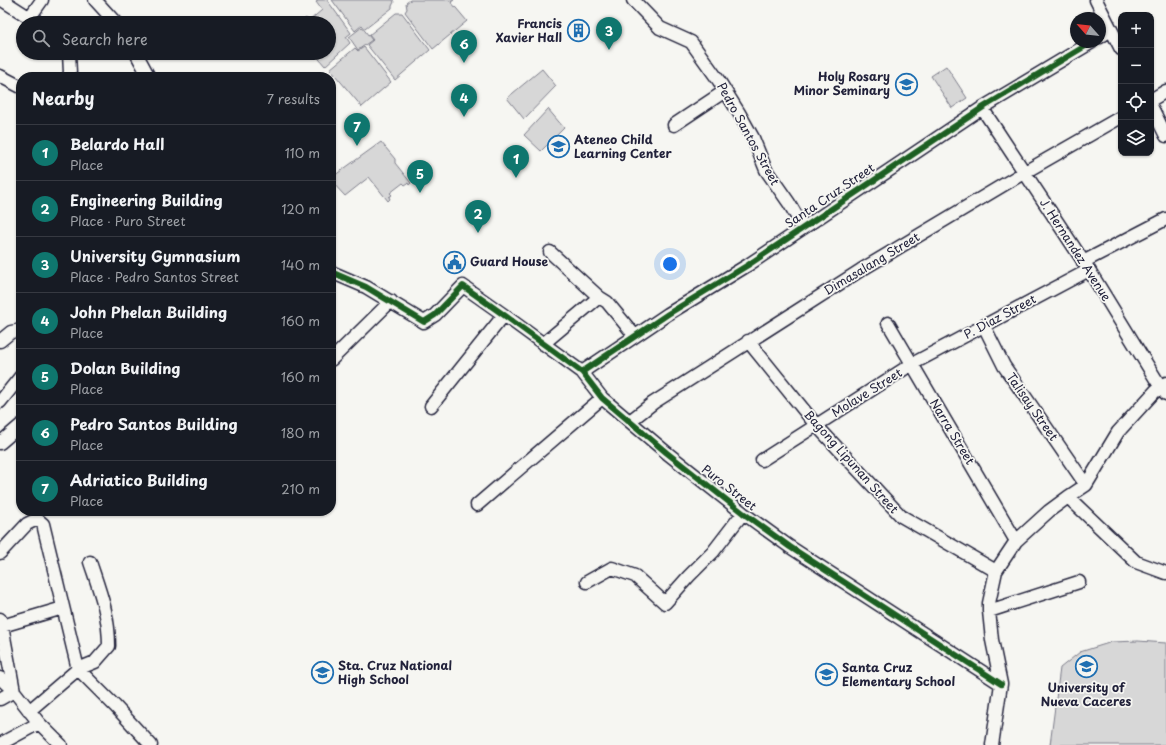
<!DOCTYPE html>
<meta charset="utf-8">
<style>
body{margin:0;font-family:"Playpen Sans",sans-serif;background:#20242c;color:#f1f3f6}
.controls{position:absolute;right:12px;top:12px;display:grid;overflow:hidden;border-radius:8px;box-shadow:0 1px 3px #0004}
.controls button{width:36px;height:36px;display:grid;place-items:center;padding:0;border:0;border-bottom:1px solid #363941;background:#171b24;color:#f1f3f6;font:20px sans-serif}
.compass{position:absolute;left:1070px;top:12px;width:36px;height:36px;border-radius:50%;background:#171b24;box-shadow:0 1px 3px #0004;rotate:297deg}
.you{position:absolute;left:670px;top:264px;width:14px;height:14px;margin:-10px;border:3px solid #fff;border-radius:50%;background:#1a73e8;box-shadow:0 0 0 6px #1a73e833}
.badge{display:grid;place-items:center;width:26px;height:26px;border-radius:50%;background:#0f766e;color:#fff;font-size:13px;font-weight:700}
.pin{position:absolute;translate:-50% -33px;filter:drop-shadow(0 1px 2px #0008)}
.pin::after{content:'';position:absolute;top:21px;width:14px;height:12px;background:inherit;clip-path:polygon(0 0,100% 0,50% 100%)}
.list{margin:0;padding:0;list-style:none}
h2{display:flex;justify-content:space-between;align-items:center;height:52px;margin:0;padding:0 16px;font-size:17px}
h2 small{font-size:13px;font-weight:400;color:#9ea1a6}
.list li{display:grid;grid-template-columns:26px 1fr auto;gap:12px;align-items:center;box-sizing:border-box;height:56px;padding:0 16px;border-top:1px solid #363941}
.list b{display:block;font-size:15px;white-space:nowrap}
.list p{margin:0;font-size:13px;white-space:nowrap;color:#9ea1a6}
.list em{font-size:13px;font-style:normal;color:#9ea1a6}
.icon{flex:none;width:22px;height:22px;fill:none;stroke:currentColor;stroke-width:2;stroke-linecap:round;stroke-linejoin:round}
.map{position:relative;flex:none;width:1166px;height:745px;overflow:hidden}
.search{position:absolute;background:#171b24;box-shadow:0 1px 3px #0004;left:16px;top:16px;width:320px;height:44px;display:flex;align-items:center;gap:10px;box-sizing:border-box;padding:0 14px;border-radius:22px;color:#9ea1a6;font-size:15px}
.panel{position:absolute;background:#171b24;box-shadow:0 1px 3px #0004;left:16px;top:72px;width:320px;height:444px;border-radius:16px}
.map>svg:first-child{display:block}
.green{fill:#d7d7d7;stroke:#7c7c89}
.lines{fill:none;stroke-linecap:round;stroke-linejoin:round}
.minor-casing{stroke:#22223b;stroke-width:15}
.minor{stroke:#f6f6f2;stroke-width:12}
.cycleway-casing{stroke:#f6f6f2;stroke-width:8}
.cycleway{stroke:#1b5e20;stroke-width:6}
.labels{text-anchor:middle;stroke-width:3.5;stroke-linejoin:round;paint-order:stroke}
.poi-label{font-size:12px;font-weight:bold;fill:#22223b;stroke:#f6f6f2;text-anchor:start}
.street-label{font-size:12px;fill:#22223b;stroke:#f6f6f2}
</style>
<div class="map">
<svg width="1166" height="745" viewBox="0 0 1166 745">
<rect width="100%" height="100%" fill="#f6f6f2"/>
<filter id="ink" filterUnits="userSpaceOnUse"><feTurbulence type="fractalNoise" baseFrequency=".025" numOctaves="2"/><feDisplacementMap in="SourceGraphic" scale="8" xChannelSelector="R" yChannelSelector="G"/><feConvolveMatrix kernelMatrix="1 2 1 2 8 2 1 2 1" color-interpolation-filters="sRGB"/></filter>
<g filter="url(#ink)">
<path class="green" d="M 318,0 L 327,0 L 351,33 L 346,37 L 350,43 L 325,66 L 314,53 L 329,53 L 329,23 L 300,23 L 306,18 L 309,21 L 322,10 L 316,2 Z
M 332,0 L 393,0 L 394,2 L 392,6 L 392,8 L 365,29 L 362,25 L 355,31 Z
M 410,0 L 454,0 L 451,2 L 467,21 L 433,49 L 405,12 L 407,9 L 406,3 Z
M 396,13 L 402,13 L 430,50 L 395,80 L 367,45 L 373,40 L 369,35 Z
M 362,27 L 372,40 L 358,50 L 349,37 Z
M 364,47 L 391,82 L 362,107 L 330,69 L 355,48 L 358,51 Z
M 946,66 L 967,98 L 952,108 L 931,76 Z
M 542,69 L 556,86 L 524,119 L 507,98 Z
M 548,109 L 564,128 L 541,151 L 524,135 Z
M 381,142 L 395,159 L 395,163 L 411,183 L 409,185 L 408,183 L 405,185 L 403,183 L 390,193 L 392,195 L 389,197 L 390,199 L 388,201 L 369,177 L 345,196 L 331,181 L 331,178 Z
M 1138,641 L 1166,643 L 1166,745 L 1050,745 L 1060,668 L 1080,652 L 1112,642 Z"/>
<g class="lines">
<defs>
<path id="minor" d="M 2,0 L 38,23
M 95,0 L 116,23
M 633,0 L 660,28 L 691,42 L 719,81 L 739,113 L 753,138 L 766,170 L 789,203 L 803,227
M 1096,0 L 1121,49
M 30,17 L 42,0
M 1100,37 L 1111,30
M 136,53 L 149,77
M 0,76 L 21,87
M 68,77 L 70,73 L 69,53
M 1151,100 L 1166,91
M 1151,106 L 1166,136
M 982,108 L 1089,270 L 1160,386 L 1166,394
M 674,125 L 725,91
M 1083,262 L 1166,219
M 331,272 L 366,287 L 424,322 L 435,315 L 463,286 L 504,315 L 582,372 L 602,398 L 667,453 L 743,513 L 790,547 L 1001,684
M 599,297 L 607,302 L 635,336
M 888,323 L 1016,541
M 984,326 L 1004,366 L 1086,485
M 0,341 L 11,332 L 21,330
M 748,341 L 816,425 L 901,516 L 996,571
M 543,344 L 599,297 L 550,252
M 331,360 L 391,301
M 582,372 L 668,314 L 748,265 L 982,108 L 1092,42
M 0,402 L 21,376
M 431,406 L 504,315
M 630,421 L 653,403 L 861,270 L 1025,172 L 1121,117
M 0,443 L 21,425
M 762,460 L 912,364 L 1089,270
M 1068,497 L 1136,562 L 1166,573
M 477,505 L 602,398
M 0,553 L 27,524 L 37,519 L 43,524 L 78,669 L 115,706 L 151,745
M 587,582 L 612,568 L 635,576 L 665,603 L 689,576 L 713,552 L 743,513
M 989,611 L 1079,582
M 0,619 L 2,626 L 63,608
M 0,678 L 14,691 L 39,723 L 61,745
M 0,699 L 14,691 L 2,626
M 29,711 L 78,669 L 95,662 L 109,646 C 109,614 100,592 90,562
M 0,744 L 39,723
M 992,745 L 1001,684 L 992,640 L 989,611 L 989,603 L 996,571 L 1016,541 L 1049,511 L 1068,497 L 1086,485 L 1118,432 L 1160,386 L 1166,383"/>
</defs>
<use href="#minor" class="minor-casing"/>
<use href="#minor" class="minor"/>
<defs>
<path id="cycleway" d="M 331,272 L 366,287 L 424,322 L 435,315 L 463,286 L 504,315 L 582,372 L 602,398 L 667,453 L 743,513 L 790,547 L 1001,684
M 582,372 L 668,314 L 748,265 L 982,108 L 1092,42"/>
</defs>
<use href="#cycleway" class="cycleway-casing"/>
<use href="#cycleway" class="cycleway"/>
</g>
</g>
<defs>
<symbol id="building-ring" viewBox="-11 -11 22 22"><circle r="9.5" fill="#f6f6f2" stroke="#1f6fb2" stroke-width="1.5"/><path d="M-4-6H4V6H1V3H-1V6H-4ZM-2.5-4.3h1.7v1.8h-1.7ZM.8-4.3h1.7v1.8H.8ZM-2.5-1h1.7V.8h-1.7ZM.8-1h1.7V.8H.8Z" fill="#1f6fb2"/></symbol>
<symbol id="school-ring" viewBox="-11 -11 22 22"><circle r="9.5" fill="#f6f6f2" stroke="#1f6fb2" stroke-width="1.5"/><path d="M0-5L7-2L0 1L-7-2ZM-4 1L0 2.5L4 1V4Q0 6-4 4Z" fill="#1f6fb2"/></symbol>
<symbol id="civic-ring" viewBox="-11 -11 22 22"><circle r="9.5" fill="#f6f6f2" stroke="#1f6fb2" stroke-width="1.5"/><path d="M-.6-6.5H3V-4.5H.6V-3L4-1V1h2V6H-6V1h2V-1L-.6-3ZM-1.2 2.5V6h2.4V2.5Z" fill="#1f6fb2"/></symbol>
<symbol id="university-ring" viewBox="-11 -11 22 22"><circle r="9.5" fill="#f6f6f2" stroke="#1f6fb2" stroke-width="1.5"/><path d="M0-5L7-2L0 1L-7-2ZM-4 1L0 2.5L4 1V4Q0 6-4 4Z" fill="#1f6fb2"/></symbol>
</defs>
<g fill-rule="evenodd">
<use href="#building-ring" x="566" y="18" width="25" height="25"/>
<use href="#school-ring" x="894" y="72" width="25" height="25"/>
<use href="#school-ring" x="546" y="134" width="25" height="25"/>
<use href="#civic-ring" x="442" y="250" width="25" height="25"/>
<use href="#university-ring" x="1074" y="654" width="25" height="25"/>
<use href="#school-ring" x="310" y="660" width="25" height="25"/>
<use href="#school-ring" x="814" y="662" width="25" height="25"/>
</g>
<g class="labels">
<g class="poi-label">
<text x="562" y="28" text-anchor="end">Francis<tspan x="562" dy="14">Xavier Hall</tspan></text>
<text x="890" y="81" text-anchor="end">Holy Rosary<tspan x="890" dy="14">Minor Seminary</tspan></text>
<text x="574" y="144">Ateneo Child<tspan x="574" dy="14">Learning Center</tspan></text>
<text x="470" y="266">Guard House</text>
<text x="338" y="670">Sta. Cruz National<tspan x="338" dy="14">High School</tspan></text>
<text x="842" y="672">Santa Cruz<tspan x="842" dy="14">Elementary School</tspan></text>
<text x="1086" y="692" text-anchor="middle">University of<tspan x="1086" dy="14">Nueva Caceres</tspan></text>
</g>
<g class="street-label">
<text transform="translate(748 134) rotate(61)" y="4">Pedro Santos Street</text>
<text transform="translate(830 196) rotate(-34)" y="4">Santa Cruz Street</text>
<text transform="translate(1075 250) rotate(57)" y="4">J. Hernandez Avenue</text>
<text transform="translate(872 264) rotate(-31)" y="4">Dimasalang Street</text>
<text transform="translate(1000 317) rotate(-28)" y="4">P. Diaz Street</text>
<text transform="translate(867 393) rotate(-32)" y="4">Molave Street</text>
<text transform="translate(1032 407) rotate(55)" y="4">Talisay Street</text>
<text transform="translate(952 432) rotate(59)" y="4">Narra Street</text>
<text transform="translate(851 462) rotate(48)" y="4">Bagong Lipunan Street</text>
<text transform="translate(729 488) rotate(38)" y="4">Puro Street</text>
</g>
</g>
</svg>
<div class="controls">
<button>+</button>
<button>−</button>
<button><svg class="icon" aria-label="locate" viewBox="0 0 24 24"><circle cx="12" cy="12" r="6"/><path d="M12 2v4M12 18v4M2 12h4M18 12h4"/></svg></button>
<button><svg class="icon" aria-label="layers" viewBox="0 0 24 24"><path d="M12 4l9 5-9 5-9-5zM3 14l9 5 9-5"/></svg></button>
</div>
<svg class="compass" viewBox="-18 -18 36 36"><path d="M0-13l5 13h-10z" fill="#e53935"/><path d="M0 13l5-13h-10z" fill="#9ea1a6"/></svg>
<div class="you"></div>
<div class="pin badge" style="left:516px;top:178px">1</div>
<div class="pin badge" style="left:478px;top:233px">2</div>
<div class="pin badge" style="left:609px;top:50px">3</div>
<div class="pin badge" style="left:464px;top:117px">4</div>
<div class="pin badge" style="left:420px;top:193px">5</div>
<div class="pin badge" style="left:464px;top:63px">6</div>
<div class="pin badge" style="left:357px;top:146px">7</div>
<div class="search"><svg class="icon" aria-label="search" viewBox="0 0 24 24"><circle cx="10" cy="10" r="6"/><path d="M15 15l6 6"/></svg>Search here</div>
<section class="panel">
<h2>Nearby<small>7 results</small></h2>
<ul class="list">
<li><span class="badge">1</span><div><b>Belardo Hall</b><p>Place</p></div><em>110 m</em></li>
<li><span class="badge">2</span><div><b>Engineering Building</b><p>Place · Puro Street</p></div><em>120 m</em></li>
<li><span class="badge">3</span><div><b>University Gymnasium</b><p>Place · Pedro Santos Street</p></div><em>140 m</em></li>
<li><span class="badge">4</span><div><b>John Phelan Building</b><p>Place</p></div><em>160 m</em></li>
<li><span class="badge">5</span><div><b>Dolan Building</b><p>Place</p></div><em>160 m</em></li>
<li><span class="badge">6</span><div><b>Pedro Santos Building</b><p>Place</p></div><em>180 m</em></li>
<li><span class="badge">7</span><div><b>Adriatico Building</b><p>Place</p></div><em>210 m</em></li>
</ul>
</section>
</div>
